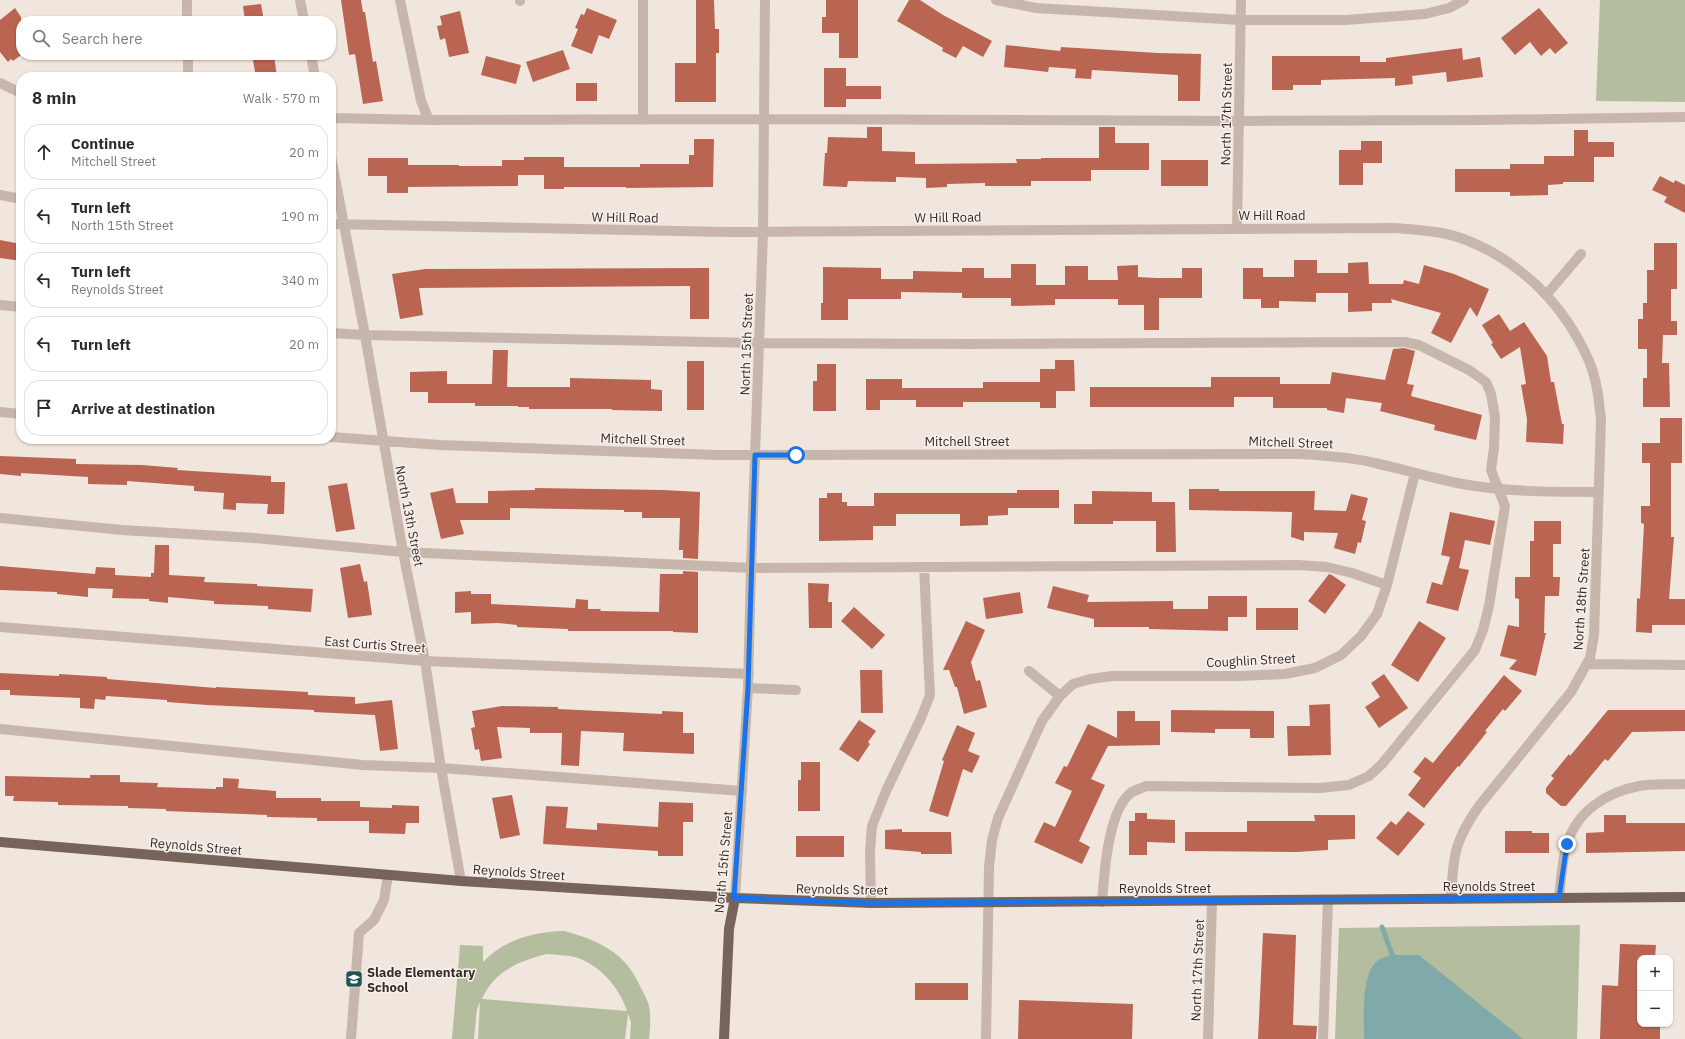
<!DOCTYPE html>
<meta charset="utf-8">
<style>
body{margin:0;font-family:"IBM Plex Sans",sans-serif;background:#f2f2f3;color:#2b2b33}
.controls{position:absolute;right:12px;bottom:12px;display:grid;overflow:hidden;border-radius:8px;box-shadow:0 1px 3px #0004}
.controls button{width:36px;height:36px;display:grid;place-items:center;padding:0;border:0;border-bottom:1px solid #e1e1e2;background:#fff;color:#2b2b33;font:20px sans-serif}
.stop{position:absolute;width:12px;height:12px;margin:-9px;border:3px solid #1a73e8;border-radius:50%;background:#fff}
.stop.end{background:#1a73e8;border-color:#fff;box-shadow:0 1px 4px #0008}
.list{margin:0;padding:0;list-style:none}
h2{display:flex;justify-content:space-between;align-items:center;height:52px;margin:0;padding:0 16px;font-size:17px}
h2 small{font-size:13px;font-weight:400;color:#7c7c81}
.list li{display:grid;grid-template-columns:26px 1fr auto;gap:12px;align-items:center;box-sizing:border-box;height:56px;margin:0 8px 8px;padding:0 8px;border:1px solid #e1e1e2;border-radius:16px}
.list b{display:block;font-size:15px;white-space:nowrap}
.list p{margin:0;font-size:13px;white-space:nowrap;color:#7c7c81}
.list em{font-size:13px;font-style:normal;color:#7c7c81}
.icon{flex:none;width:22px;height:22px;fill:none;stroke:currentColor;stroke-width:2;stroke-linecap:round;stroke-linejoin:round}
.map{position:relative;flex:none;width:1685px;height:1039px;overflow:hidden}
.search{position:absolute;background:#fff;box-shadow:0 1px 3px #0004;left:16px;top:16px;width:320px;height:44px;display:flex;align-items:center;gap:10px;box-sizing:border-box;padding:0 14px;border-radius:16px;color:#7c7c81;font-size:15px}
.panel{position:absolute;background:#fff;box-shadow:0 1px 3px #0004;left:16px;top:72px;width:320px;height:372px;border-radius:16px}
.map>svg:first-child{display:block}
.green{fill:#b5bd9f;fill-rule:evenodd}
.water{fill:#80aaa9}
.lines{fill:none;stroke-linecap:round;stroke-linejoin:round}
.stream{stroke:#80aaa9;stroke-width:5}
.building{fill:#ba6552}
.minor{stroke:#c7b6ab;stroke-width:10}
.major{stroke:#76635c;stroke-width:10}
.route{stroke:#1a73e8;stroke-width:5}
.labels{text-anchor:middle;stroke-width:3;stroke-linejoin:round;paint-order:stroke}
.street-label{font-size:13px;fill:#352c29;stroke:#f8f0ea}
.poi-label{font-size:13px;font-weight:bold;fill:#352c29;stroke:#f8f0ea;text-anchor:start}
</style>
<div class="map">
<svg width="1685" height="1039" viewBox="0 0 1685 1039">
<rect width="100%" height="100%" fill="#f0e6de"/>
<path class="green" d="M 1600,0 L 1685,0 L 1685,102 L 1596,101 Z
M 1580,925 L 1577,1039 L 1335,1039 L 1339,928 Z
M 564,931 C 598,940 625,952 640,986 C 642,991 645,995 647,1000 C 652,1012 650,1026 649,1039 L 630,1039 L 631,1022 L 628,1014 L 625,1039 L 478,1039 L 480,1002 L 477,1009 L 474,1039 L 452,1039 L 460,945 L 483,946 L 483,962 C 505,939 533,932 564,931 ZM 547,954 C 556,955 566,955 575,957 C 599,964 620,988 627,1011 L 482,999 C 494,971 519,961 547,954 Z"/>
<path class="water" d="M 1390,955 L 1419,955 L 1523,1039 L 1364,1039 C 1364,1019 1361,976 1376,962 C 1379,959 1385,957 1390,955 Z"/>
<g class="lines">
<path class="stream" d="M 1382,927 L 1392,954 L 1397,960"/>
</g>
<path class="building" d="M 341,0 L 361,0 L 363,12 L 365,12 L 373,62 L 376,61 L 383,101 L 363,104 L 355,54 L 349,55 Z
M 696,0 L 714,0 L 715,29 L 719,29 L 719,53 L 716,53 L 716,102 L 675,102 L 675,63 L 696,63 Z
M 826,0 L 858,0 L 858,58 L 839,58 L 839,33 L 822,33 L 822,17 L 826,17 Z
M 909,0 L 920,0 L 943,15 L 992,41 L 983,57 L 963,46 L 956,58 L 942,51 L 943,48 L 897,21 Z
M 261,4 L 264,21 L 245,21 L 243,6 Z
M 15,8 L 21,17 L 21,55 L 13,61 L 11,59 L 8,62 L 0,52 L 0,20 Z
M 587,8 L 617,20 L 609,39 L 599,35 L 592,54 L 571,46 L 578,29 L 575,28 L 581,14 L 584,15 Z
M 1539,8 L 1568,43 L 1555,54 L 1550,48 L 1541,56 L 1530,42 L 1515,55 L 1501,38 Z
M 460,11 L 469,53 L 449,57 L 445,38 L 440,40 L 437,26 L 442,25 L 440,16 Z
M 1006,45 L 1060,51 L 1061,47 L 1158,53 L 1201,54 L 1200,101 L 1178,101 L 1178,75 L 1092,70 L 1091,79 L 1075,78 L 1076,69 L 1049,67 L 1048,72 L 1004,67 Z
M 1462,48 L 1463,60 L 1480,57 L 1483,77 L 1447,82 L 1446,72 L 1412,76 L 1413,84 L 1395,86 L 1395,78 L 1321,80 L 1321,85 L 1293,85 L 1293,90 L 1272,90 L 1272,56 L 1360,56 L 1360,62 L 1386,62 L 1386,58 Z
M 563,50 L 570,69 L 533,82 L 526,62 Z
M 252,55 L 274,55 L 277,77 L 256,77 Z
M 486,56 L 521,65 L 516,84 L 481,75 Z
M 824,68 L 846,68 L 846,86 L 881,86 L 881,99 L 846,99 L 846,107 L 824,107 Z
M 576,83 L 597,83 L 597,101 L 576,101 Z
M 867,127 L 882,127 L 882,151 L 915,152 L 915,164 L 1017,163 L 1016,159 L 1041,159 L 1041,158 L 1099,158 L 1099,127 L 1115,127 L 1115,143 L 1149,143 L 1149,170 L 1091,170 L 1091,181 L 1031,181 L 1031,186 L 985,186 L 985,183 L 947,184 L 947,187 L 926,188 L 926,178 L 896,177 L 896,182 L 848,181 L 847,187 L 823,186 L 825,153 L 827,153 L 828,137 L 867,138 Z
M 1574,130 L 1588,130 L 1588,142 L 1614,142 L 1614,157 L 1594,157 L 1594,182 L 1563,182 L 1563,184 L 1548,185 L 1548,195 L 1510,196 L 1510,192 L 1455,192 L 1455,169 L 1510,169 L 1510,164 L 1544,164 L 1544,156 L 1574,156 Z
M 694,139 L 714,139 L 713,187 L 626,188 L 626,187 L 564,187 L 564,189 L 544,189 L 544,175 L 518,175 L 518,186 L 408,187 L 408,193 L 387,193 L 387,176 L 368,176 L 368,158 L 408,158 L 408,165 L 459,165 L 459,166 L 502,166 L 502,160 L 524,160 L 524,157 L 564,157 L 564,167 L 640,167 L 640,164 L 689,164 L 689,155 L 694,155 Z
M 1361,141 L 1382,141 L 1382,163 L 1363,163 L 1363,185 L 1339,185 L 1339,150 L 1361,150 Z
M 1161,160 L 1208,160 L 1208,186 L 1161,186 Z
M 1660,176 L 1674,183 L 1675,180 L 1685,185 L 1685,213 L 1664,202 L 1667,197 L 1652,190 Z
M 0,240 L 21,244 L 21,261 L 0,258 Z
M 1654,243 L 1677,243 L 1677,289 L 1671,289 L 1671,321 L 1677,321 L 1677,335 L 1663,335 L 1662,363 L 1669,363 L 1670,407 L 1643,407 L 1643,378 L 1647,378 L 1647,349 L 1638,349 L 1638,319 L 1643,319 L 1643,303 L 1647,303 L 1647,270 L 1654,270 Z
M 1294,260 L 1317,260 L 1317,273 L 1348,273 L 1348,263 L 1368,262 L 1369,284 L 1403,284 L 1404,280 L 1419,284 L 1424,265 L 1454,274 L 1489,289 L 1477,317 L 1470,307 L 1451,343 L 1431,333 L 1441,313 L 1391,299 L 1392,303 L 1372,303 L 1372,311 L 1348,312 L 1348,293 L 1316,293 L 1316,302 L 1279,301 L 1279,308 L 1261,308 L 1261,299 L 1243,299 L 1243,268 L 1263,268 L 1263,277 L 1294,277 Z
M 1011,264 L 1036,264 L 1036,285 L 1065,285 L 1065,266 L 1088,266 L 1088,280 L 1118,280 L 1117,266 L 1138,265 L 1138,277 L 1156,278 L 1182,278 L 1182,268 L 1202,268 L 1202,298 L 1159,298 L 1159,330 L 1144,330 L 1144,305 L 1118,305 L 1118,299 L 1055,299 L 1055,305 L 1011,306 L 1011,298 L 962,298 L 962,293 L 901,292 L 901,299 L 848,299 L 848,320 L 821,320 L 821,303 L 823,303 L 823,267 L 881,268 L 881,279 L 913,279 L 913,271 L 962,272 L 962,268 L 984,268 L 984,278 L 1011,278 Z
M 709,268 L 709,319 L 690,319 L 690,286 L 419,288 L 423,315 L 400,319 L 392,274 L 425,269 Z
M 1499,314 L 1510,331 L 1524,322 L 1547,356 L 1551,382 L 1554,382 L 1562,424 L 1564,424 L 1563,444 L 1526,442 L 1527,419 L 1521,385 L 1526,384 L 1520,347 L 1501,359 L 1491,344 L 1493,343 L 1482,325 Z
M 1404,348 L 1415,351 L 1407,384 L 1414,385 L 1411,396 L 1482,415 L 1476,440 L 1434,430 L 1435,425 L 1380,411 L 1382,403 L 1346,398 L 1344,413 L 1327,410 L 1327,408 L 1273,408 L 1273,397 L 1234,397 L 1234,407 L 1090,407 L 1090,387 L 1211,387 L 1211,377 L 1280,377 L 1280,384 L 1330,384 L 1332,372 L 1385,380 L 1393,349 Z
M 493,350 L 508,350 L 507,387 L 570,387 L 570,378 L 651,380 L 651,389 L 662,390 L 662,411 L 612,410 L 612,409 L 529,409 L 529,407 L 518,407 L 518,406 L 475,406 L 475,403 L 428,403 L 428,392 L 410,392 L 410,372 L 447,371 L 447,384 L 492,384 Z
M 1055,360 L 1074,360 L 1075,391 L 1056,391 L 1056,408 L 1040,408 L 1040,402 L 963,402 L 963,407 L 916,407 L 916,400 L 880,400 L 880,410 L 866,410 L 866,379 L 902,379 L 902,388 L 983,388 L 983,382 L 1040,382 L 1040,369 L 1055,369 Z
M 687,361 L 704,361 L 704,410 L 687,410 Z
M 817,364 L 836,364 L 836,411 L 813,411 L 813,381 L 817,381 Z
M 1660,418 L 1682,418 L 1682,463 L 1671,463 L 1671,537 L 1674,537 L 1669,599 L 1685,599 L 1685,625 L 1652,625 L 1652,633 L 1636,632 L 1637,598 L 1640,599 L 1644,524 L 1641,523 L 1641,506 L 1650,506 L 1650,463 L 1642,463 L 1642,443 L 1660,443 Z
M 0,456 L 76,459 L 76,464 L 142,465 L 178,468 L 177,470 L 271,476 L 271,482 L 285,482 L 284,514 L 267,514 L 268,504 L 236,503 L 236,510 L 223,509 L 224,493 L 194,491 L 194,486 L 127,481 L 127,485 L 88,484 L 88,477 L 21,473 L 21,476 L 0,474 Z
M 347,483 L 355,529 L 336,532 L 328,486 Z
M 453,488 L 456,503 L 488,503 L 488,491 L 535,490 L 535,488 L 663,490 L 700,492 L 698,559 L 683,558 L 683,550 L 679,550 L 680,518 L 642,518 L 642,512 L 624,512 L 624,510 L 510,508 L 510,520 L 460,520 L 464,534 L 441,539 L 430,493 Z
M 1189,489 L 1219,489 L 1219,491 L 1315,491 L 1314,510 L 1346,511 L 1351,494 L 1368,498 L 1362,520 L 1366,521 L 1361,543 L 1358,542 L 1355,554 L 1334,548 L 1338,533 L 1304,532 L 1304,541 L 1291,537 L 1292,512 L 1189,510 Z
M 1017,490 L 1059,490 L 1059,508 L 1008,508 L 1008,515 L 988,516 L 988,525 L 960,526 L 960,514 L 896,514 L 896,526 L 873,526 L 873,540 L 819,541 L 819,498 L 827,498 L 827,493 L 842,493 L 842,502 L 847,502 L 847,506 L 874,506 L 874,493 L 1017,493 Z
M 1092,491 L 1152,492 L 1152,502 L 1175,502 L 1176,552 L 1156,552 L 1156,521 L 1113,521 L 1113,524 L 1074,524 L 1074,504 L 1092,504 Z
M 1450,512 L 1495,521 L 1490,545 L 1465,540 L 1459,568 L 1469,570 L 1458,611 L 1426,603 L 1432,582 L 1442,585 L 1450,557 L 1441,555 Z
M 1534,521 L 1561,521 L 1561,544 L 1553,544 L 1553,577 L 1560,577 L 1559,596 L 1545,596 L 1544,633 L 1546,633 L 1536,676 L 1509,669 L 1517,660 L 1500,656 L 1508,625 L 1519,627 L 1519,599 L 1515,598 L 1515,577 L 1530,577 L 1530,541 L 1534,541 Z
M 155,545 L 169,545 L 169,575 L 205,577 L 204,582 L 257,584 L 257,586 L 313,589 L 311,612 L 268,609 L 268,606 L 214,604 L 214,601 L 168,597 L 168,603 L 149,601 L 149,599 L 112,598 L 113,589 L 88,588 L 88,597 L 57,594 L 57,592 L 0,590 L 0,566 L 95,574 L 96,567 L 115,568 L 115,575 L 151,577 L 151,573 L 154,573 Z
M 360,564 L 364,582 L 367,581 L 372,615 L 348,618 L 340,568 Z
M 683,571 L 698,572 L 698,633 L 673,632 L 673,631 L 568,631 L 568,629 L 517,627 L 517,625 L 498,623 L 471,624 L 471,612 L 455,613 L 455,592 L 471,591 L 471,594 L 491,594 L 491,604 L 575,608 L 576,599 L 588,600 L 588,609 L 601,609 L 600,611 L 659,612 L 660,574 L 683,574 Z
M 1329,574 L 1332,575 L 1346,585 L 1325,614 L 1308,601 Z
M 808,583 L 829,584 L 828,602 L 832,602 L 832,628 L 809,628 Z
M 1053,586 L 1089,595 L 1087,602 L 1173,601 L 1173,609 L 1208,609 L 1208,596 L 1247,596 L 1247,617 L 1228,617 L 1228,631 L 1149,629 L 1149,627 L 1094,627 L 1094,619 L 1047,608 Z
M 1020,592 L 1023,613 L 986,619 L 983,598 Z
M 854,607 L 885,635 L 872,649 L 841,621 Z
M 1256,608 L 1298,608 L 1298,630 L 1256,630 Z
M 966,621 L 985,630 L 971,662 L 976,681 L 980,680 L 987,707 L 964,714 L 957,687 L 955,687 L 949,670 L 943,670 Z
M 1419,621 L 1446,638 L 1418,682 L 1391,665 Z
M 860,670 L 882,670 L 883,713 L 861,713 Z
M 0,673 L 59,676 L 59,674 L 107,677 L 107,679 L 216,688 L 216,687 L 308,692 L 308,695 L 355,697 L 355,704 L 392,700 L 398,749 L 380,751 L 375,715 L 314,712 L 314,710 L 207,705 L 167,702 L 167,700 L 106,696 L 105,700 L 95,699 L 94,709 L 80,708 L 80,698 L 10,695 L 10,690 L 0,690 Z
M 1384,674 L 1408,708 L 1379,728 L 1365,707 L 1380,697 L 1371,683 Z
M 1504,675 L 1522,691 L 1505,711 L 1503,709 L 1485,731 L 1487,732 L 1459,767 L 1458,766 L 1424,808 L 1408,795 L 1421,778 L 1413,772 L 1425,757 L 1433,763 Z
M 1330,704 L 1331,755 L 1288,756 L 1287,726 L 1310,726 L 1309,705 Z
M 502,706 L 558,707 L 558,709 L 662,714 L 662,711 L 683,712 L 683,733 L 694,733 L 694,754 L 623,751 L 624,733 L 581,731 L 579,766 L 561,765 L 562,733 L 530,733 L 530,728 L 497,727 L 502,758 L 481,761 L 479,749 L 475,750 L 471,728 L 475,727 L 472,711 Z
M 1171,710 L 1274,711 L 1274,738 L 1250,738 L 1250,729 L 1215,729 L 1215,733 L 1171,732 Z
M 1608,710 L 1685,710 L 1685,731 L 1632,732 L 1608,761 L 1605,759 L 1566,806 L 1561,806 L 1546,793 L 1546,788 L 1554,778 L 1551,776 L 1569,754 L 1570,756 Z
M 1117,711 L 1135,711 L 1135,721 L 1160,721 L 1160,745 L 1108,746 L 1091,779 L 1105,785 L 1079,841 L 1090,847 L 1082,864 L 1034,842 L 1044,822 L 1055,827 L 1072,791 L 1055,783 L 1064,766 L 1067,767 L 1088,724 L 1117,738 Z
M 859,720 L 876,731 L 868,742 L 870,744 L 858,762 L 839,749 Z
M 957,725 L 975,733 L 968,751 L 980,756 L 972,773 L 963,769 L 948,817 L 929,811 L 944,761 L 942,760 Z
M 801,762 L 820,762 L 820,811 L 798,811 L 798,780 L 801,780 Z
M 90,775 L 120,775 L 120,782 L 158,783 L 157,787 L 216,789 L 216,787 L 223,787 L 223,778 L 239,779 L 238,788 L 276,791 L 276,798 L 321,798 L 321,801 L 360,801 L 360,807 L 392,808 L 392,805 L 419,806 L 419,823 L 406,823 L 405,834 L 369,833 L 369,821 L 317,821 L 317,818 L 267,817 L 267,815 L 166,811 L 166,809 L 128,808 L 128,806 L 58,805 L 58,802 L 13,801 L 14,796 L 5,796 L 5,776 L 90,778 Z
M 512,795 L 520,835 L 500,839 L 492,798 Z
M 659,802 L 693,803 L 693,822 L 683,822 L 683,856 L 658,856 L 658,851 L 543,844 L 546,806 L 568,807 L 566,828 L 597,830 L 597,823 L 658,827 Z
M 1408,811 L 1425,824 L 1398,856 L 1376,838 L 1391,821 L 1396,825 Z
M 1135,813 L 1147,813 L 1147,819 L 1175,820 L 1175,843 L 1147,842 L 1147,855 L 1129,855 L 1129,821 L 1135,821 Z
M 1314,815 L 1355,815 L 1355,839 L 1328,840 L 1328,850 L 1296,852 L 1185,851 L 1185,832 L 1247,832 L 1247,821 L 1315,821 Z
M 1604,815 L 1626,815 L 1626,823 L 1685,823 L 1685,851 L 1586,853 L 1586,833 L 1604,832 Z
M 902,829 L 902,832 L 951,832 L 952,854 L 921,854 L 921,852 L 885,849 L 885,830 Z
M 1505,831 L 1532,831 L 1532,833 L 1549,833 L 1549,853 L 1505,853 Z
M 796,836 L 844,836 L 844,857 L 796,857 Z
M 1263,933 L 1296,935 L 1293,1025 L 1317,1026 L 1316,1039 L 1258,1039 Z
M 1620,944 L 1656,945 L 1655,958 L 1640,958 L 1640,1024 L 1660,1024 L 1660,1039 L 1600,1039 L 1602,985 L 1618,986 Z
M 915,983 L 968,983 L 968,1000 L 915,1000 Z
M 1019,1000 L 1133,1004 L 1132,1039 L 1018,1039 Z"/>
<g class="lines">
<path class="minor" d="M 187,0 L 187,21
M 300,0 L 304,21
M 400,0 L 421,101 L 429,120
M 996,0 L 1036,8 L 1240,20 L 1345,20 L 1425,14 L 1449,8 L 1464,0
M 520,1 L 520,0
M 188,55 L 188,77
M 311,55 L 315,77
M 0,83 L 21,93
M 331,118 L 429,120 L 764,119 L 1239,121 L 1483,120 L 1685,117
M 643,120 L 643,0
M 331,157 L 365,335 L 403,552 L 425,661 L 441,768 L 461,881
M 0,195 L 21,199
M 331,224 L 726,232 L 1395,228 C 1419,230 1444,231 1466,240 C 1522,262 1565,306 1589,361 C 1597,380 1599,400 1601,420 L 1594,635 L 1590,658 L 1571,692 L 1479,806 C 1454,841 1453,857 1451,899
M 1237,228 L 1241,0
M 1547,294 L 1581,254
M 0,305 L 21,307
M 331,333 L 365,335 L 759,343 L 970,344 L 1405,342 L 1419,345 L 1469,370 L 1486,382 L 1491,394 L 1495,417 L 1494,448 L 1491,470 L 1505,506 L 1489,606 L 1483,630 L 1475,650 L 1382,764 L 1369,776 L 1349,785 L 1320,788 L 1146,786 C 1142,788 1136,790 1132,792 C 1108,808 1104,875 1102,902
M 0,412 L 21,414
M 331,437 L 440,445 L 717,455 L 1302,454 C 1327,456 1351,457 1375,463 C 1402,469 1429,477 1457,483 C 1504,492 1551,492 1599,492
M 0,518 L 122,530 L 254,538 L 403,552 L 751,568 L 1298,565 L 1327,567 L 1352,573 L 1387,585
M 0,627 L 425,661 L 749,674
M 1587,664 L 1685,665
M 1029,671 L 1060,696
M 748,688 L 796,690
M 0,729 L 363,765 L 441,768 L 742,791
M 735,898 L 748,688 L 751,568 L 763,232 L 765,0
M 1559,898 C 1561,882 1562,859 1567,844 C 1577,811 1607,792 1639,786 C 1654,783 1670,785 1685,784
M 871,903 L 870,852 L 872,826 L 886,791 L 921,718 L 930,695 L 924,567
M 351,1039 L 359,933 L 374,920 L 384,900 L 388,875
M 986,1039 L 989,867 L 992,840 L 998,818 L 1042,721 L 1060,696 L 1073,684 L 1090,679 L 1112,676 L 1241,676 L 1285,674 L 1315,668 L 1341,655 L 1361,636 L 1377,614 L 1387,585 L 1415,473
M 1208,1039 L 1212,901
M 1323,1039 L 1328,900"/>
<path class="major" d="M 0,842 L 461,881 L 735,898 L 871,903 L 1685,897
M 724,1039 L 729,929 L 735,898"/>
</g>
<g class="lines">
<path class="route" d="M 796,455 L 755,455 L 748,688 L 734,898 L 872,903 L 1559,898 L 1567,844"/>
</g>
<defs>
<symbol id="school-square" viewBox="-11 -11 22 22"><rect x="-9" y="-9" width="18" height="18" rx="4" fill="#235253" stroke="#f8f0ea"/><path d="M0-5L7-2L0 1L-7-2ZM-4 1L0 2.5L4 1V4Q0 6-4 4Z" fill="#fff"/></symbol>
</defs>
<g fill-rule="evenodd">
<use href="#school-square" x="344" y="969" width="20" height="20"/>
</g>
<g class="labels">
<g class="street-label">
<text transform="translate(1226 114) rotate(-89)" y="5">North 17th Street</text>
<text x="1272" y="220">W Hill Road</text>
<text transform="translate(625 217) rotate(1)" y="5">W Hill Road</text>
<text transform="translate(948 217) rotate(-1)" y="5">W Hill Road</text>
<text transform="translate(746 344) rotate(-88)" y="5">North 15th Street</text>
<text transform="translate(643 439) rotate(2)" y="5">Mitchell Street</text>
<text x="967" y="446">Mitchell Street</text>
<text transform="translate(1291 442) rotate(2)" y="5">Mitchell Street</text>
<text transform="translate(410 516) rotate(79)" y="5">North 13th Street</text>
<text transform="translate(1581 599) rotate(-86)" y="5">North 18th Street</text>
<text transform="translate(375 644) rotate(4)" y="5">East Curtis Street</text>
<text transform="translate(1251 660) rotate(-3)" y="5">Coughlin Street</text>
<text transform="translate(196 846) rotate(5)" y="5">Reynolds Street</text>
<text transform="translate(723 862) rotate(-85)" y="5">North 15th Street</text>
<text transform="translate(519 872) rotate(4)" y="5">Reynolds Street</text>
<text x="1489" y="891">Reynolds Street</text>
<text x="1165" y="893">Reynolds Street</text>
<text transform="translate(842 889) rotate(1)" y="5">Reynolds Street</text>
<text transform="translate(1197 970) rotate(-88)" y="5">North 17th Street</text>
</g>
<g class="poi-label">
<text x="367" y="977">Slade Elementary<tspan x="367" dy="15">School</tspan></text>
</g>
</g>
</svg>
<div class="controls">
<button>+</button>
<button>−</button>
</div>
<div class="stop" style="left:796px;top:455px"></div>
<div class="stop end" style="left:1567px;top:844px"></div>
<div class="search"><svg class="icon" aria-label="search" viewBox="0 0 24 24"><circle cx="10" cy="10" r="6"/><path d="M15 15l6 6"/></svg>Search here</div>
<section class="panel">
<h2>8 min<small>Walk · 570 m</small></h2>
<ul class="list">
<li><svg class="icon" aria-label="ahead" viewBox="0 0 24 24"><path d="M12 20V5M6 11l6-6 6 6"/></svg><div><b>Continue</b><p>Mitchell Street</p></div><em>20 m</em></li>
<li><svg class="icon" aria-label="left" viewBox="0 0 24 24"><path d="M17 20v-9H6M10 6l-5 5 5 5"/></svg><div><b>Turn left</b><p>North 15th Street</p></div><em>190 m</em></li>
<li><svg class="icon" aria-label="left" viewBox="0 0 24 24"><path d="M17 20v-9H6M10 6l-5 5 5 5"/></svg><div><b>Turn left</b><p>Reynolds Street</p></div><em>340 m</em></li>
<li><svg class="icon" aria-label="left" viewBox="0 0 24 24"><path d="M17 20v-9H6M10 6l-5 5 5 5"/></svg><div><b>Turn left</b></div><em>20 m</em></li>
<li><svg class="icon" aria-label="arrive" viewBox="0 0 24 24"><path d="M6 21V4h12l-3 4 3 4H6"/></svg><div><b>Arrive at destination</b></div></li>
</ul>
</section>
</div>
